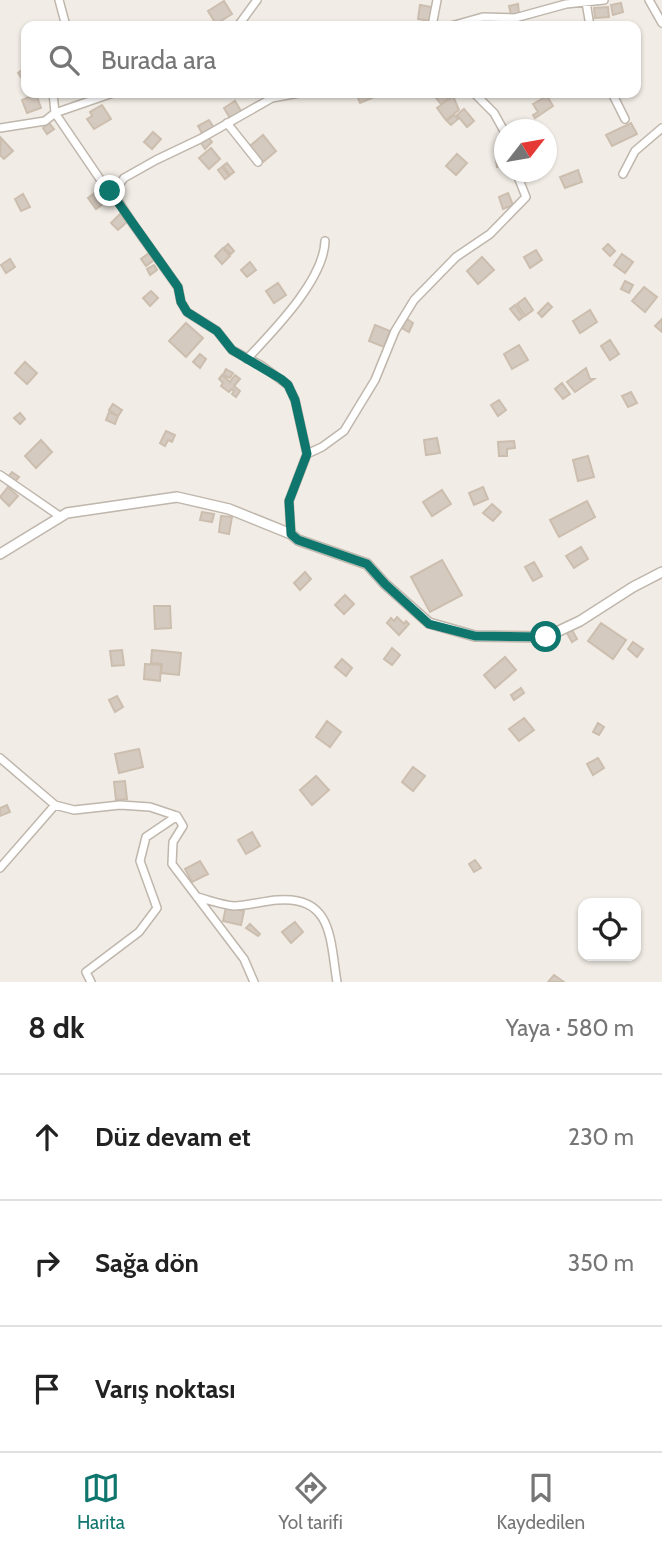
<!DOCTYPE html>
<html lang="tr">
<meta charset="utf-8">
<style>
body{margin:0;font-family:Cabin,sans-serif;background:#f2f2f2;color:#222}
.controls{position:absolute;right:21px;bottom:21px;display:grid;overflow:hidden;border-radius:14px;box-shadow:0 2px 5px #0004}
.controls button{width:63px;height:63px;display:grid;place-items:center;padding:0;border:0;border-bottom:2px solid #e0e0e0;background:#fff;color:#222;font:35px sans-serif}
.compass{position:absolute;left:494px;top:119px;width:63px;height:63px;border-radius:50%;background:#fff;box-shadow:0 2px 5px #0004;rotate:59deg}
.stop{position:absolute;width:21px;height:21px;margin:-16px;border:5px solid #0f766e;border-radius:50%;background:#fff}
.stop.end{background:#0f766e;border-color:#fff;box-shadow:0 2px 7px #0008}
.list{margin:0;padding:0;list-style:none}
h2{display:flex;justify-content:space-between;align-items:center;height:91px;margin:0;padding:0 28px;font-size:30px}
h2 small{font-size:23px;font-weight:400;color:#767676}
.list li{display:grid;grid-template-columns:46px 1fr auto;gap:21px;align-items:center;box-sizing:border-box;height:126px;padding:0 28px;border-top:2px solid #e0e0e0}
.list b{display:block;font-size:26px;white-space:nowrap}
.list em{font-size:23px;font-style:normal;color:#767676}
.icon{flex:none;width:38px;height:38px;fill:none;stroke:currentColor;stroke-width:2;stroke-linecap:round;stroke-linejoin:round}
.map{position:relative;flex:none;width:662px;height:982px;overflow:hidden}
.search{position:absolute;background:#fff;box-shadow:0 2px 5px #0004;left:21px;right:21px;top:21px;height:77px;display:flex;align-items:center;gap:18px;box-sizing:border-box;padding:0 24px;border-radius:14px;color:#767676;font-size:26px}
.sheet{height:469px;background:#fff}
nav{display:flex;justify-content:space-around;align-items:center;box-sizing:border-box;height:98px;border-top:2px solid #e0e0e0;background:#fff;font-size:19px;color:#767676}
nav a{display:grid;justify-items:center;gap:4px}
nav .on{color:#0f766e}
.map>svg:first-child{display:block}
.building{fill:#d5cabf;stroke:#ccbeaf;stroke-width:2}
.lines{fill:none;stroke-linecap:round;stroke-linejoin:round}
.minor-casing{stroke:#bfb6ac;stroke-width:10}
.tertiary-casing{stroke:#bfb6ac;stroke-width:12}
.minor{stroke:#fff;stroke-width:7}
.tertiary{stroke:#fff;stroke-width:9}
.route{stroke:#0f766e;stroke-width:9}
</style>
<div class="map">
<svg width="662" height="982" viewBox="0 0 662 982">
<rect width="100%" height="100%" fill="#f1ece5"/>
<path class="building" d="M 224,1 L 232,14 L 216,24 L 208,11 Z
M 621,3 L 623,12 L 613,15 L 611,5 Z
M 518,4 L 519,14 L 511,15 L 509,6 Z
M 420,5 L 432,7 L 430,21 L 418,19 Z
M 608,7 L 609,17 L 595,18 L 594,8 Z
M 26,67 L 26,82 L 25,83 L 18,73 Z
M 356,93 L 370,93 L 372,98 L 360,103 Z
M 432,93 L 454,93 L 454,94 L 441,104 Z
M 36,94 L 41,108 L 27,113 L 22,100 Z
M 453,96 L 459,110 L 446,120 L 437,108 Z
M 547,96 L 553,106 L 535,118 L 533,115 L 538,112 L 533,104 Z
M 235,101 L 241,111 L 230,118 L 224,108 Z
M 102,105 L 111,119 L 94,129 L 87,119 L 92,116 L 90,112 Z
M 464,109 L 474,121 L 467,127 L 457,115 Z
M 454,115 L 458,119 L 451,125 L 447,121 Z
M 209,120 L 214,128 L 203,135 L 198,126 Z
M 49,123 L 54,129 L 47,134 L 43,128 Z
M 631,123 L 637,134 L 612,146 L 606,135 Z
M 153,132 L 161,139 L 152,149 L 144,142 Z
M 263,135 L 276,151 L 263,162 L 250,146 Z
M 208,137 L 212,142 L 205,149 L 201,143 Z
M 1,138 L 13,151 L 4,159 L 0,155 Z
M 211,148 L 220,159 L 209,169 L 199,158 Z
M 457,154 L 467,163 L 456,175 L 446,166 Z
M 504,154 L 504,165 L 497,167 L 496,160 L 501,159 L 500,155 Z
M 227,163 L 234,172 L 230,175 L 223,166 Z
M 222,167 L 229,176 L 225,179 L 218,170 Z
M 578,170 L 582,182 L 565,188 L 560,177 Z
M 96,192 L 104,203 L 96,209 L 88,198 Z
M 508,193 L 513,205 L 503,209 L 499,197 Z
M 23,194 L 30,207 L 21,211 L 15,199 Z
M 120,214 L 127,222 L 118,230 L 111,223 Z
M 228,244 L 234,251 L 231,254 L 224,248 Z
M 608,244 L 615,251 L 610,256 L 603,249 Z
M 223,248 L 230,256 L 222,264 L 215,256 Z
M 536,250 L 542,260 L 530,268 L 524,257 Z
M 149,253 L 154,260 L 146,266 L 141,259 Z
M 622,254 L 633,262 L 625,273 L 614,265 Z
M 482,257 L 494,270 L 478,284 L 467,271 Z
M 10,259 L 15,267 L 6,273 L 1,265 Z
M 250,262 L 256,270 L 247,277 L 241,270 Z
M 154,265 L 157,270 L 150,275 L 147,269 Z
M 625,281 L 633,285 L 629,293 L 621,289 Z
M 278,283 L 286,295 L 274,303 L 266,291 Z
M 644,287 L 657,297 L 645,312 L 632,301 Z
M 151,291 L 158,298 L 150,306 L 143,298 Z
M 525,298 L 533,310 L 525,316 L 517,304 Z
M 548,303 L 552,307 L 542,317 L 538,313 Z
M 515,305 L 523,317 L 519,320 L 510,309 Z
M 590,310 L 597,322 L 580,333 L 573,321 Z
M 407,319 L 413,323 L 409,332 L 402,328 Z
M 662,319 L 662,332 L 655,326 Z
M 186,323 L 203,338 L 186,357 L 169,341 Z
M 375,325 L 390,331 L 384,347 L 369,341 Z
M 610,340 L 619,354 L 610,360 L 601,346 Z
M 519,345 L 528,360 L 512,369 L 504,354 Z
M 200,354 L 206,359 L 200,368 L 193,362 Z
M 25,362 L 37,373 L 27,384 L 15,373 Z
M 586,368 L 590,379 L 594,379 L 575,392 L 567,382 Z
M 226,369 L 233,373 L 230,378 L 223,375 Z
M 222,375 L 230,382 L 235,375 L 240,379 L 234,386 L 240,391 L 236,397 L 232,394 L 234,391 L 232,389 L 229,392 L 221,386 L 223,383 L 219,379 Z
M 562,383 L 570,394 L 563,399 L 555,389 Z
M 631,392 L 637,403 L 628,407 L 622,396 Z
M 499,400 L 506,410 L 498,416 L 491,405 Z
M 113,404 L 122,410 L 118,416 L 109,410 Z
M 109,412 L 118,416 L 115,424 L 106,420 Z
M 20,413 L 25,419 L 20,424 L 14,418 Z
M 166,431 L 175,435 L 172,442 L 168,440 L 165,446 L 160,443 Z
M 437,438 L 440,453 L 426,455 L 424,440 Z
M 41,440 L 52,452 L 36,468 L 25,456 Z
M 514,441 L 515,448 L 507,449 L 507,456 L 499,456 L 498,442 Z
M 588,456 L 594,477 L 578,481 L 573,460 Z
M 12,472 L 19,477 L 14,483 L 7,478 Z
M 8,487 L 18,496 L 9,506 L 0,497 Z
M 483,487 L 488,499 L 474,505 L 469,493 Z
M 442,490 L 451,504 L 432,516 L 423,502 Z
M 587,501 L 595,517 L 559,537 L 550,520 Z
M 492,504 L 501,512 L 493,521 L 483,513 Z
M 202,512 L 214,514 L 212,522 L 200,520 Z
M 221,516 L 232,517 L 229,534 L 219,532 Z
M 581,547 L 588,559 L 574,568 L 566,556 Z
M 442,560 L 462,595 L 430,612 L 411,577 Z
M 534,562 L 542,576 L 533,581 L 525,567 Z
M 305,572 L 311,579 L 300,590 L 294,583 Z
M 345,595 L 354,604 L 344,614 L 335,605 Z
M 154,606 L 170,606 L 171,628 L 155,629 Z
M 397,617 L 404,624 L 406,621 L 409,624 L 399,635 L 387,623 L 391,618 L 394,621 Z
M 601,623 L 626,640 L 613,659 L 588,641 Z
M 572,630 L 577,639 L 572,642 L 567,633 Z
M 633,642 L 643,649 L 637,657 L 628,649 Z
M 392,648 L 400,655 L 392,665 L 384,659 Z
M 122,650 L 124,665 L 112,666 L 110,651 Z
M 152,650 L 181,653 L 179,675 L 161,673 L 162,664 L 151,663 Z
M 505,657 L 516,670 L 495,688 L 484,675 Z
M 342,659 L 352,668 L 346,676 L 335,667 Z
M 145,664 L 161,665 L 160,681 L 144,679 Z
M 521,688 L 524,693 L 514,700 L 511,695 Z
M 117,696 L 123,707 L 115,712 L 109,700 Z
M 524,718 L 534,730 L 519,741 L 509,729 Z
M 327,721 L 341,732 L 330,747 L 316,737 Z
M 598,723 L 604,727 L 599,735 L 593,732 Z
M 139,749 L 143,767 L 119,773 L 115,754 Z
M 598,758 L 604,768 L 593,775 L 587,764 Z
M 413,767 L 425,776 L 413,791 L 402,782 Z
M 316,776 L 329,790 L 312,805 L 300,790 Z
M 125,781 L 127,799 L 116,800 L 114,782 Z
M 7,805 L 10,812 L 0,816 L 0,808 Z
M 252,832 L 260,846 L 246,854 L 238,840 Z
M 475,860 L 481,868 L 474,872 L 469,864 Z
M 200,861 L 208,874 L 192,882 L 185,869 Z
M 226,907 L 244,911 L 241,925 L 223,921 Z
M 295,922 L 303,932 L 291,943 L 282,932 Z
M 250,924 L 260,934 L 258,936 L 246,928 Z
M 554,975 L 564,982 L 548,982 Z"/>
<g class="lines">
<defs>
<path id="minor" d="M 59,0 L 66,26
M 649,0 L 662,23
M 586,2 L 590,26
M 238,26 L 257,0
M 432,26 L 437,0
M 451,26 L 483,17 L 515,18 L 566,4 L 604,0
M 53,93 L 55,113 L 106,188 L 113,193
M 474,93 L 494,113 L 504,131
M 612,93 L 625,119
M 227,123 L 258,162
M 0,128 L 45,121 L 55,113 L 113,93
M 623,174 L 635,151 L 662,128
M 247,359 C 273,331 324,280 325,241
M 307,454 L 322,447 L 344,431 L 375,380 L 395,331 L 414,300 L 456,257 L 490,234 L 526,197 L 516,172
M 0,475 L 61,517
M 291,534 L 289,501 L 307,454 L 295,400 L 288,385 L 262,366 L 232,350 L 217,331 L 187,312 L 181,302 L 178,287 L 133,224 L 113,193 L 124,178 L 156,160 L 200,139 L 272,98 L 299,93
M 0,758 L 55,805 L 74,810 L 120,805 L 150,807 L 177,816 L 183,826 L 173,842 L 172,864 L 244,959 L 254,982
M 0,868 L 55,805
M 197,897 C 209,900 222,905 234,906 C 245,906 264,901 277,900 C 333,895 330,940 337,982
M 91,982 L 86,972 L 139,932 L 157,908 L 140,861 L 146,837 L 177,816"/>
<path id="tertiary" d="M 0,554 L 67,513 L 177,497 L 229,509 L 291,534 L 298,540 L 367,564 L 385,584 L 429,623 L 475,636 L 546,637 L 580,621 L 633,587 L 662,572"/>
</defs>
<use href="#minor" class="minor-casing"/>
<use href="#tertiary" class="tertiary-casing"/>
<use href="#minor" class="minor"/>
<use href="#tertiary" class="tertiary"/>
</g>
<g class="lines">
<path class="route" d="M 110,191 L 178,287 L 181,302 L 187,312 L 217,331 L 232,350 L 281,379 L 288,385 L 295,400 L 307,454 L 289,501 L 291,534 L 298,540 L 367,564 L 385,584 L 429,624 L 475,636 L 546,637"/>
</g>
</svg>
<div class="controls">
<button><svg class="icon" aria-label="locate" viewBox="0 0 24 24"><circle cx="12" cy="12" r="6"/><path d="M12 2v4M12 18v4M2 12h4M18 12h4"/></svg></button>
</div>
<svg class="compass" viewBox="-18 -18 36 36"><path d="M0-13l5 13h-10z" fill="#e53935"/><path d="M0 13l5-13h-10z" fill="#767676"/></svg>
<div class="stop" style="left:546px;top:637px"></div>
<div class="stop end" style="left:110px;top:191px"></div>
<div class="search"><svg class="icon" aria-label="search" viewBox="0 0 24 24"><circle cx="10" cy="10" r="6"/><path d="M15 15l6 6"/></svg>Burada ara</div>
</div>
<section class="sheet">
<h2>8 dk<small>Yaya · 580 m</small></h2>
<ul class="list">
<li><svg class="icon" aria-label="ahead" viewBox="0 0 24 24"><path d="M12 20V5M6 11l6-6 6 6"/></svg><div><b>Düz devam et</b></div><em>230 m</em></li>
<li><svg class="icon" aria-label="right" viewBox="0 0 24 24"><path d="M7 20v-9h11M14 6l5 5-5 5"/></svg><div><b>Sağa dön</b></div><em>350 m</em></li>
<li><svg class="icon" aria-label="arrive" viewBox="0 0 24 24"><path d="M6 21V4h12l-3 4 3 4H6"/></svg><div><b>Varış noktası</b></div></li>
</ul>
</section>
<nav>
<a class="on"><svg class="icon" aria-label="map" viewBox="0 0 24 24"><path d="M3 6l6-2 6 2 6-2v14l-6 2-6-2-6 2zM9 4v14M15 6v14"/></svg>Harita</a>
<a><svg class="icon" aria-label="directions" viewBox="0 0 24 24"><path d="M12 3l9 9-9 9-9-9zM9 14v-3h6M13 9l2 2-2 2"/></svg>Yol tarifi</a>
<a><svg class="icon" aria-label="saved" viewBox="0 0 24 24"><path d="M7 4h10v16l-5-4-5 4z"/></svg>Kaydedilen</a>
</nav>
